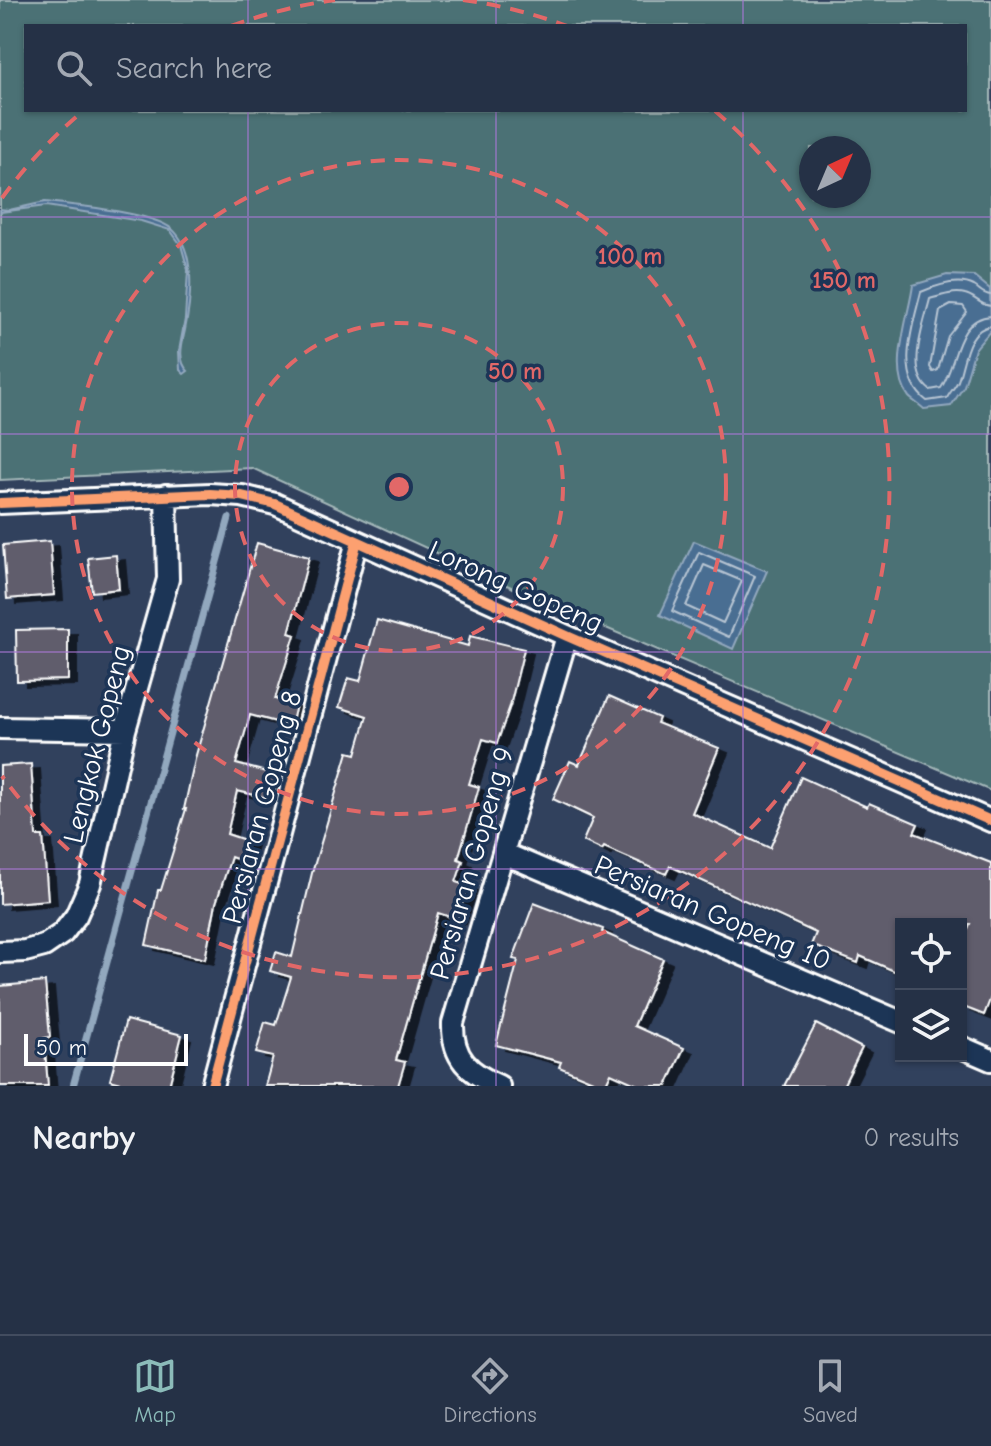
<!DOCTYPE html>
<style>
body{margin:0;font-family:"Comic Neue",sans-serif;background:#2d394d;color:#f1f3f6}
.controls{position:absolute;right:24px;bottom:24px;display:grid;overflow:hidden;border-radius:0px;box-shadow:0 2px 6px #0004}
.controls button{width:72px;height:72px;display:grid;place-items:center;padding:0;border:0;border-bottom:2px solid #424c5f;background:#253146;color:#f1f3f6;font:40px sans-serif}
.compass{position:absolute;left:799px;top:136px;width:72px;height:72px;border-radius:50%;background:#253146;box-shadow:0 2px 6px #0004;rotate:44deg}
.scale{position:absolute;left:24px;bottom:20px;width:164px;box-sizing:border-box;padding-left:8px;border:4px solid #fff;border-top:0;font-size:22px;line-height:28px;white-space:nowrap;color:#fff;-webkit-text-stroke:6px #1d3557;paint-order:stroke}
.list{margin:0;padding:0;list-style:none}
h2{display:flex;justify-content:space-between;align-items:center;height:104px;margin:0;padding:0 32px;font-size:34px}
h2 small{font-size:26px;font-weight:400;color:#a3a9b3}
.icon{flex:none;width:44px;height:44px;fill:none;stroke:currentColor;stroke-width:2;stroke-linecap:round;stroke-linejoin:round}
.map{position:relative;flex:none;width:991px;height:1086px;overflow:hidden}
.search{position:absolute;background:#253146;box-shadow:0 2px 6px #0004;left:24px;right:24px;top:24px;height:88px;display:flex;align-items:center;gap:20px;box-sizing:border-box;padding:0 28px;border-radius:0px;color:#a3a9b3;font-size:30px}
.sheet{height:248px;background:#253146}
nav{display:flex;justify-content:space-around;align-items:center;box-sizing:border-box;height:112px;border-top:2px solid #424c5f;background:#253146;font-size:22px;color:#a3a9b3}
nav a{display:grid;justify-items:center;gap:4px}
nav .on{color:#8bbbb9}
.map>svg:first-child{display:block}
.green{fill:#4b7174;stroke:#a5b8ba;stroke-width:2;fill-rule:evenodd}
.water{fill:#4a6e92;stroke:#92a8be;stroke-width:2}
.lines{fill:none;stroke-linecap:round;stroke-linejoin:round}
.shore{stroke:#b7c5d3;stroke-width:2}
.stream{stroke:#92a8be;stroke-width:7}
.building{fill:#605d6c;stroke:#fff;stroke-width:2;filter:url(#shadow)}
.street-casing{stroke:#fff;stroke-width:26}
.street{stroke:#1d3557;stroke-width:20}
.cycleway-casing{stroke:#1d3557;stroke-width:15}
.cycleway{stroke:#fca06f;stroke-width:10}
.grid{fill:none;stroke:#a976d5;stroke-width:2;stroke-opacity:0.55}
.ring{fill:none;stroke:#e26868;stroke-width:4;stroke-dasharray:14 10}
.labels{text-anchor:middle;stroke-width:7;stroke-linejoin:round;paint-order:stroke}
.street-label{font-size:28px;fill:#fff;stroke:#1d3557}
.centre{fill:#e26868;stroke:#1d3557;stroke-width:4}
.ring-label{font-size:24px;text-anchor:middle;font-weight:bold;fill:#e26868;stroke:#1d3557;stroke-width:7;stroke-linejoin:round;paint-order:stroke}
</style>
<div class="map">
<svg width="991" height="1086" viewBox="0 0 991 1086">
<defs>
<filter id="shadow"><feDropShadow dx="9" dy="5" stdDeviation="0" flood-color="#0009"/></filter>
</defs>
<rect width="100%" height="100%" fill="#31415d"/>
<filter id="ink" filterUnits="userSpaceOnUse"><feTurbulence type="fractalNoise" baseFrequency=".0125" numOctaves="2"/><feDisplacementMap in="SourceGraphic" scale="16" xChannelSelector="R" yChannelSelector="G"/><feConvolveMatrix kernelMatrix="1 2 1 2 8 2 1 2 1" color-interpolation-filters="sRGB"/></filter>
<g filter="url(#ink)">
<path class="green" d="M 0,0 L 991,0 L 991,791 L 535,598 L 252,468 L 0,480 ZM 26,26 L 965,26 L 965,110 L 26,110 ZM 811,148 L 859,148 L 859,196 L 811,196 Z"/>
<path class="water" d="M 45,202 C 73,205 152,212 172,229 C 197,251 191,301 185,330 C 182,344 177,360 188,371 L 184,374 L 180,370 L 179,351 L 185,319 L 188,270 L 181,245 L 170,230 L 141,221 L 46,206 L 0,212 L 0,209 L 9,210 Z
M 947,275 L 974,276 L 990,289 L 991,330 L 975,349 L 964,386 L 951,406 L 924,409 C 920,405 913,401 909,397 C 888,371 909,316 913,285 Z
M 694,541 L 767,571 L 733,649 L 660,615 Z"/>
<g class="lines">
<path class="shore" d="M 991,295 C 982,294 981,290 974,286 C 959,278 935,286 921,292 C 913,325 894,377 927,401 L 947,398 C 950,392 955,387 958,381 C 965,362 966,329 991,326
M 951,305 L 963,306 L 967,312 L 948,336 L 938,370 L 933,372 L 930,367 L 940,311 Z
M 991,306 C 979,305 975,296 965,294 C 954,291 940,296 930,299 C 924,324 905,372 930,390 L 941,388 C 957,366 955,318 991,316
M 699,552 L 755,576 L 729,637 L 672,611 Z
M 704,565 L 742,581 L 723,623 L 686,606 Z"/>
<path class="stream" d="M 73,1086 L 229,518"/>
</g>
<path class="building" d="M 50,541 L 54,595 L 7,599 L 3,545 Z
M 257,543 L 309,557 L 289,633 L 295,635 L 275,699 L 296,705 L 291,726 L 250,715 L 236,764 L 278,775 L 273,799 L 237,791 L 227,834 L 248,841 L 242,861 L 231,857 L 216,903 L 205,959 L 146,945 L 158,890 L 161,890 L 186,809 L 184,809 L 196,755 Z
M 116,555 L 119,589 L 92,592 L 88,558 Z
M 377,620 L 468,646 L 470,636 L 524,649 L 510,706 L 497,743 L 483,739 L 469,784 L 479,787 L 458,859 L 463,861 L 456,882 L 468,886 L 457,919 L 438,913 L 396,1060 L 405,1062 L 398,1086 L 265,1086 L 273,1057 L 256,1053 L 265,1022 L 276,1025 L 291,977 L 270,971 L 276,952 L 292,957 L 312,873 L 348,752 L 356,754 L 367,716 L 339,707 L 348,678 L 360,681 Z
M 68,629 L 68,680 L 17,681 L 16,630 Z
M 609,696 L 659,718 L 657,723 L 719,748 L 692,813 L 770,848 L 801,777 L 867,807 L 869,803 L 918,824 L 914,833 L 991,863 L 991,997 L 984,1015 L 961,1006 L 961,946 L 970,924 L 901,924 L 901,974 L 860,956 L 858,963 L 811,945 L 816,933 L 670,866 L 666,874 L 604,847 L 602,850 L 583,841 L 593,818 L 553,799 L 570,761 L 579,765 Z
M 31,764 L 36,836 L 43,836 L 48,900 L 0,904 L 0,766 Z
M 534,903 L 603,929 L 602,932 L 663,959 L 634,1026 L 684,1048 L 667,1086 L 640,1086 L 611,1073 L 605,1086 L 559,1067 L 561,1062 L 496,1045 L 518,960 L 513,959 Z
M 45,982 L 50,1037 L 44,1038 L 48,1086 L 0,1086 L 0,986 Z
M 126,1020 L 182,1035 L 169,1086 L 133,1086 L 110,1080 Z
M 816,1024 L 862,1048 L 843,1086 L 784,1086 Z"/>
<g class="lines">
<defs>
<path id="street" d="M 0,503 L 210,494 L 242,496 L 275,504 L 567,636 L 991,821
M 0,728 L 125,730
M 503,853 L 901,1022
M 0,952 L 25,951 L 44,946 L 63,933 L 76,916 L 90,884 L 125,730 L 168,579 L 166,495
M 961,1047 L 991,1060
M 212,1086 L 357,541
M 499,1086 C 469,1073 452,1058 453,1023 L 567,636"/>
</defs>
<use href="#street" class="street-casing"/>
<use href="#street" class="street"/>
<defs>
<path id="cycleway" d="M 0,503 L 210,494 L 242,496 L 275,504 L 567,636 L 991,821
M 212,1086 L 357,541"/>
</defs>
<use href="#cycleway" class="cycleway-casing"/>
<use href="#cycleway" class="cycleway"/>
</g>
</g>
<path class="grid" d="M 248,0 L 248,26M 496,0 L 496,26M 743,0 L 743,26M 248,110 L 248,1086M 496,110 L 496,1086M 743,110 L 743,1086M 0,217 L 991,217M 0,434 L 991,434M 0,652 L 991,652M 0,869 L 991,869"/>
<g class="ring">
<circle cx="399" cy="487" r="164"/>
<circle cx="399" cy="487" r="327"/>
<path d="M2 198A491 491 0 0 1 83 111M231 26A491 491 0 0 1 335 0M463 0A491 491 0 0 1 567 26M715 111A491 491 0 1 1 2 776"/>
</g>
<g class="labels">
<g class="street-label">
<text transform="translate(516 586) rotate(24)" y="10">Lorong Gopeng</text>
<text transform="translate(96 744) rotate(-76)" y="10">Lengkok Gopeng</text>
<text transform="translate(261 807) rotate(-75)" y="10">Persiaran Gopeng 8</text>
<text transform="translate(471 863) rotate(-74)" y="10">Persiaran Gopeng 9</text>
<text transform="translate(713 912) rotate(23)" y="10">Persiaran Gopeng 10</text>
</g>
</g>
<circle cx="399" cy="487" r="12" class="centre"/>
<g class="ring-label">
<text x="630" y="264">100 m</text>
<text x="844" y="288">150 m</text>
<text x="515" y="379">50 m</text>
</g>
</svg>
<div class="controls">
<button><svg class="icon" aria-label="locate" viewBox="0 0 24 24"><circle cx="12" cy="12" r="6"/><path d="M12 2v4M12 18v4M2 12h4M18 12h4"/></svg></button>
<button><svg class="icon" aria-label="layers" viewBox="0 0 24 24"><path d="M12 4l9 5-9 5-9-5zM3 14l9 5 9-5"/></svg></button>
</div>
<svg class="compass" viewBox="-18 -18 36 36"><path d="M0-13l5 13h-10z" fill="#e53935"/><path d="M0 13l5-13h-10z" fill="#a3a9b3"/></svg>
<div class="scale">50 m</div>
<div class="search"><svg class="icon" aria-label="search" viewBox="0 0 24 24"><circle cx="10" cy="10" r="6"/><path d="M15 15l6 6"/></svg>Search here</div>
</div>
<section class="sheet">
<h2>Nearby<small>0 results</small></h2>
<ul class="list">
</ul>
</section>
<nav>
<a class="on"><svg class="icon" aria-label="map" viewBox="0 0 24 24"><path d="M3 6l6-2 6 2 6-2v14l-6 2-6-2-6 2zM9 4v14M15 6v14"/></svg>Map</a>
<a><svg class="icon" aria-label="directions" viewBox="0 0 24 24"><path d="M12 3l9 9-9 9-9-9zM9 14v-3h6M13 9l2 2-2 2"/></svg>Directions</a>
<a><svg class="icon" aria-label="saved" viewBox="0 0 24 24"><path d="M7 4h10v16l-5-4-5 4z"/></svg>Saved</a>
</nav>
